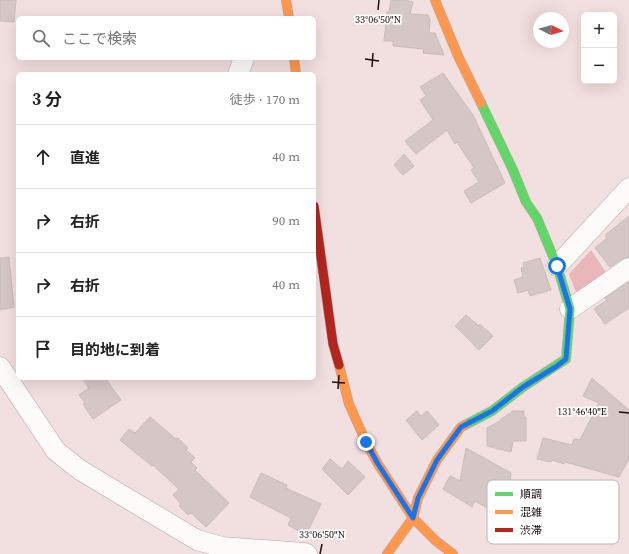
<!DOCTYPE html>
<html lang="ja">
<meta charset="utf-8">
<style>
body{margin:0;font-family:"Source Serif 4","Noto Sans JP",serif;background:#f6f6f6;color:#222}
.controls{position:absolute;right:12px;top:12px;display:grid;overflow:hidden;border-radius:6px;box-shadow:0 4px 16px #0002}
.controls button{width:36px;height:36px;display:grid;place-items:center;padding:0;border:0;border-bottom:1px solid #e0e0e0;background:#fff;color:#222;font:20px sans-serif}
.compass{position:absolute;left:533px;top:12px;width:36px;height:36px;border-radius:50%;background:#fff;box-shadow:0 4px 16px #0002;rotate:96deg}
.stop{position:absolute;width:12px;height:12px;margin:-9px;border:3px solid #1a73e8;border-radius:50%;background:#fff}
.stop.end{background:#1a73e8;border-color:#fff;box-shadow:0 1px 4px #0008}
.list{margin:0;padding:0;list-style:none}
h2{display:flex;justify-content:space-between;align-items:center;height:52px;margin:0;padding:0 16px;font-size:17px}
h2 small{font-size:13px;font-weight:400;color:#767676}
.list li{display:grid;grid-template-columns:26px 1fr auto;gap:12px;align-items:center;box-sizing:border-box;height:64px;padding:0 16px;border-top:1px solid #e0e0e0}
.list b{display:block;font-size:15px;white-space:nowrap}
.list em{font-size:13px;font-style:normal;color:#767676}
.icon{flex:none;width:22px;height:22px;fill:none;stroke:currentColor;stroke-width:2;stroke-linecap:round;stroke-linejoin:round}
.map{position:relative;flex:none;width:629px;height:554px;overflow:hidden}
.search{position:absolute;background:#fff;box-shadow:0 4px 16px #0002;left:16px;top:16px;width:300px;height:44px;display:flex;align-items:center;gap:10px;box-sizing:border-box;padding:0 14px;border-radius:6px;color:#767676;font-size:15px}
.panel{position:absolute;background:#fff;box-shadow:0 4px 16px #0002;left:16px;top:72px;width:300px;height:308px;border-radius:6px}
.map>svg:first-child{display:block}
.green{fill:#e9b7b9}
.building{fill:#d6c7c7;stroke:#cabbbb}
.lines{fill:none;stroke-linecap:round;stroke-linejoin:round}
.street-casing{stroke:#b4a6a6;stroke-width:21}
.fast-casing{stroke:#b4a6a6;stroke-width:10}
.slow-casing{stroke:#b4a6a6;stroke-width:10}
.jam-casing{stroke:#b4a6a6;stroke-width:10}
.street{stroke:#fdfafa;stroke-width:20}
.fast{stroke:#63d668;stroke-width:9}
.slow{stroke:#ff974d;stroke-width:9}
.jam{stroke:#b3261e;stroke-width:9}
.route{stroke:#1a73e8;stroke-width:5}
.ticks{fill:none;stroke:#190e0e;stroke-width:1.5}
.key{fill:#fff;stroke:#bab7b7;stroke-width:1}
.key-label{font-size:11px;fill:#190e0e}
.ticks-label{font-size:10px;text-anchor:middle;fill:#190e0e;stroke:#fff;stroke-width:3.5;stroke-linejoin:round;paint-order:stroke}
</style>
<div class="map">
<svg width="629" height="554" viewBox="0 0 629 554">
<rect width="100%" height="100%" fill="#f2dfdf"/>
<path class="green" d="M 591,250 L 607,274 L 577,295 L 569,274 Z"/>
<path class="building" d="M 0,0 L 16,0 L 14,22 L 0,21 Z
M 391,0 L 405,0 L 413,2 L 410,14 L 428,15 L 430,20 L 429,33 L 435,33 L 444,55 L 423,53 L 424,49 L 393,46 L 393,41 L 384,41 L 387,12 L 389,12 Z
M 443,73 L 473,115 L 505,183 L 471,203 L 464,191 L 479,182 L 471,170 L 474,168 L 457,142 L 455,144 L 447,130 L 416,154 L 405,141 L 433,120 L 420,100 L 426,96 L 420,87 Z
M 404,154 L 414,166 L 403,175 L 394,165 Z
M 629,216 L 629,257 L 622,259 L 610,267 L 595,248 L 607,238 L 605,235 Z
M 9,257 L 14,307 L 0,310 L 0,258 Z
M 540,258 L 551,290 L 530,296 L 528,290 L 518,293 L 514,280 L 523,277 L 521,268 L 524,267 L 523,263 Z
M 629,282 L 629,308 L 605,324 L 594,309 L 607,300 L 605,298 Z
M 466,315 L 479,326 L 480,324 L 493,336 L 479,350 L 455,326 Z
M 82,378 L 105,378 L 121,400 L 93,419 L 83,404 L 85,403 L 79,395 L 89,388 Z
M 592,378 L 629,410 L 629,459 L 619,477 L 565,462 L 564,464 L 552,460 L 551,462 L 537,459 L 543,438 L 572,445 L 574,439 L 580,440 L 599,403 L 583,396 Z
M 417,411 L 421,416 L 427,411 L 439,425 L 422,440 L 406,420 Z
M 512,411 L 524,411 L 524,417 L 526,417 L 526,441 L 514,441 L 513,442 L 511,452 L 487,446 L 487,428 L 498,422 L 508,414 L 510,414 Z
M 150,417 L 176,439 L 178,438 L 188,448 L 186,450 L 195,458 L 191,462 L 197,468 L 195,470 L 229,503 L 206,527 L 191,513 L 188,515 L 179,506 L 181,504 L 173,495 L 179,489 L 153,465 L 152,466 L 120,440 L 129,429 L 135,433 Z
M 466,448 L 511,473 L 507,507 L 500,503 L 495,512 L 475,501 L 472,507 L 443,489 L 450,476 L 460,481 Z
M 330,459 L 342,469 L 348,461 L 365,477 L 348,495 L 322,469 Z
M 261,473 L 287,485 L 286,488 L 321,504 L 306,535 L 288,525 L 291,518 L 250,497 Z"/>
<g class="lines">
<defs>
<path id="street" d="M 238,74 L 244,58
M 557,266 L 629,188
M 570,309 L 629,268
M 0,367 L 56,451 L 80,470 L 197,540 L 222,547 L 304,553 L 307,554"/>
<path id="fast" d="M 465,425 L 492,411 L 523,387 L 566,359 L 570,309 L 557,266 L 537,218 L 526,202 L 513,170 L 481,103"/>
<path id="slow" d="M 286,0 L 289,18
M 435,0 L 458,56 L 481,103
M 294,58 L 296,74
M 339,365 L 349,404 L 366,442 L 378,464 L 413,518 L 436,541 L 453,554
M 387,554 L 413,518 L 418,498 L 437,460 L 461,427 L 465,425"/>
<path id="jam" d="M 314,206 L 333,344 L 339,365"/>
</defs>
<use href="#street" class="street-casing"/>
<use href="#fast" class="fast-casing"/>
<use href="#slow" class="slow-casing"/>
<use href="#jam" class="jam-casing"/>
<use href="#street" class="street"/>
<use href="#fast" class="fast"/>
<use href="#slow" class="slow"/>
<use href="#jam" class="jam"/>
</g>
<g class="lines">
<path class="route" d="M 366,442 L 378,464 L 413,518 L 418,498 L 437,460 L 461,427 L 492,411 L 523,387 L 557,366 L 566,359 L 570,309 L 557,266"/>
</g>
<path class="ticks" d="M 378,10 L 379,0M 365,59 L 379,61M 372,67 L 373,53M 332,382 L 345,383M 338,389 L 339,375M 619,412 L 629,413M 320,554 L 322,544"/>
<rect x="487" y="480" width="132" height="64" rx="6" class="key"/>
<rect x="495" y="492" width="18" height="4" fill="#63d668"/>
<rect x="495" y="510" width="18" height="4" fill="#ff974d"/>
<rect x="495" y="528" width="18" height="4" fill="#b3261e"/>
<g class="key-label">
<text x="520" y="498">順調</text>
<text x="520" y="516">混雑</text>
<text x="520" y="534">渋滞</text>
</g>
<g class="ticks-label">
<text x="378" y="23">33°06'50"N</text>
<text x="582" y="415">131°46'40"E</text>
<text x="322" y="538">33°06'50"N</text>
</g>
</svg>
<div class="controls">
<button>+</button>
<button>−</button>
</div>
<svg class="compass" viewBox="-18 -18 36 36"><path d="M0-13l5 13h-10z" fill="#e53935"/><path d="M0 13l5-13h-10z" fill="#767676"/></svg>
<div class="stop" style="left:557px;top:266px"></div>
<div class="stop end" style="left:366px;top:442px"></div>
<div class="search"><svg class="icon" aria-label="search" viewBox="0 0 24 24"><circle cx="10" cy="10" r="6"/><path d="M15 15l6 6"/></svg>ここで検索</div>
<section class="panel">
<h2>3 分<small>徒歩 · 170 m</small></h2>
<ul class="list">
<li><svg class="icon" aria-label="ahead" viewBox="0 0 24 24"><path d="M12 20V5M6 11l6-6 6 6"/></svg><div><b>直進</b></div><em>40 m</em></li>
<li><svg class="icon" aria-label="right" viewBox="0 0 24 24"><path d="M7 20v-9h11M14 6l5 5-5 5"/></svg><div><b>右折</b></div><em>90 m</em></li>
<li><svg class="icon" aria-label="right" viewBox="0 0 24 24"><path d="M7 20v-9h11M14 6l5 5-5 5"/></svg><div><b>右折</b></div><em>40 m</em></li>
<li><svg class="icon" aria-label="arrive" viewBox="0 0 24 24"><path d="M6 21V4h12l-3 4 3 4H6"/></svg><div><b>目的地に到着</b></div></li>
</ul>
</section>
</div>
